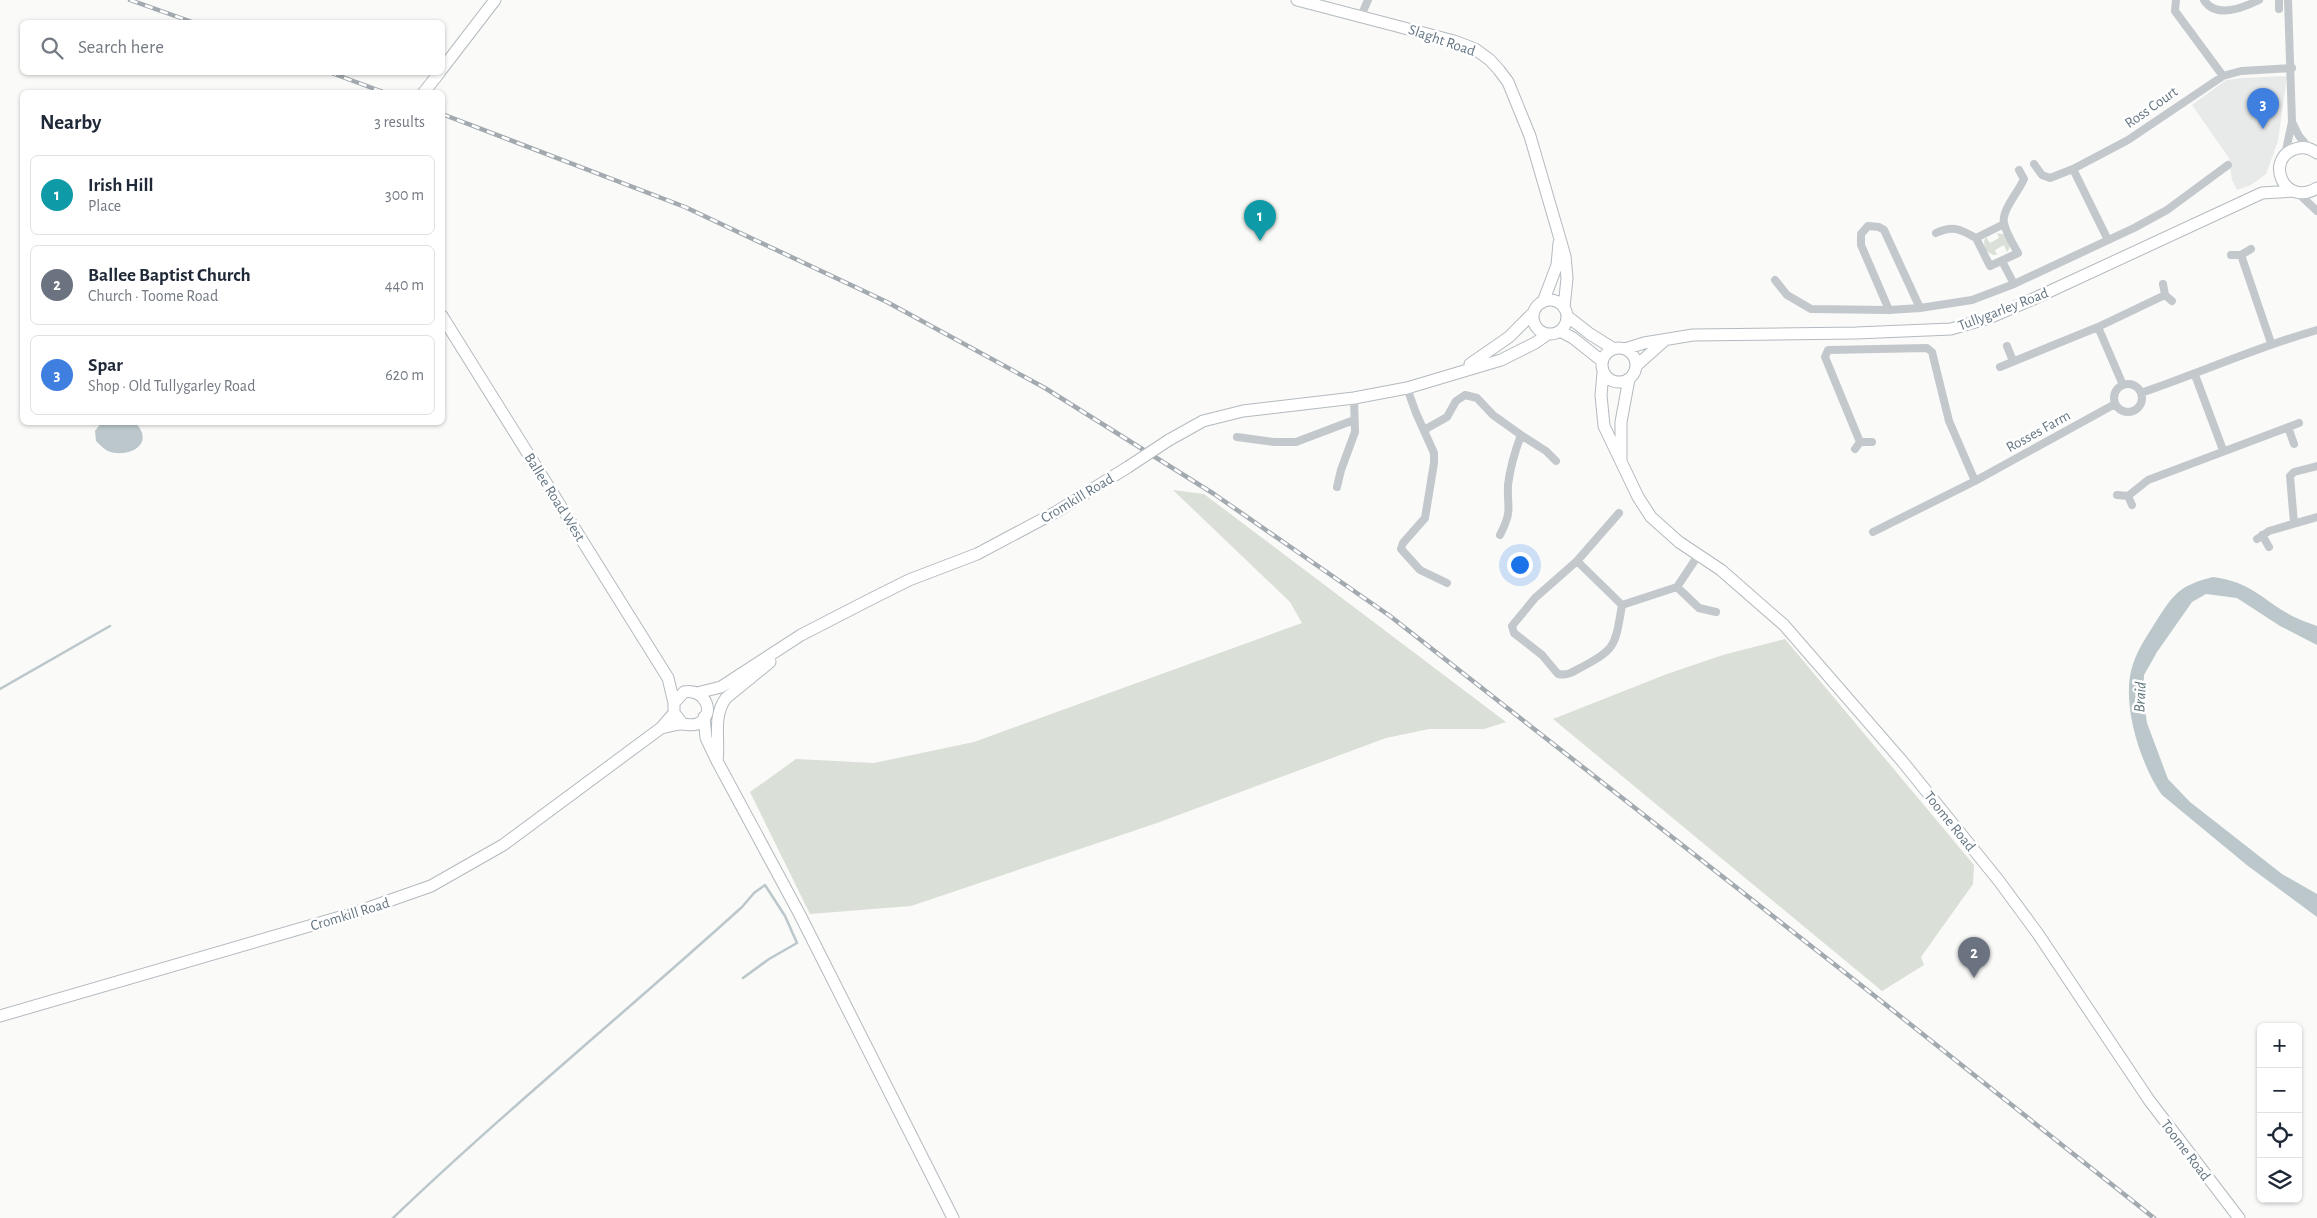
<!DOCTYPE html>
<meta charset="utf-8">
<style>
body{margin:0;font-family:"Alegreya Sans",sans-serif;background:#f2f2f3;color:#1f2937}
.controls{position:absolute;right:15px;bottom:15px;display:grid;overflow:hidden;border-radius:8px;box-shadow:0 1px 4px #0004}
.controls button{width:45px;height:45px;display:grid;place-items:center;padding:0;border:0;border-bottom:1px solid #e0e1e3;background:#fff;color:#1f2937;font:25px sans-serif}
.you{position:absolute;left:1519px;top:564px;width:18px;height:18px;margin:-12px;border:4px solid #fff;border-radius:50%;background:#1a73e8;box-shadow:0 0 0 8px #1a73e833}
.badge{display:grid;place-items:center;width:32px;height:32px;border-radius:50%;background:#b45309;color:#fff;font-size:16px;font-weight:700}
.pin{position:absolute;translate:-50% -41px;filter:drop-shadow(0 1px 2px #0008)}
.pin::after{content:'';position:absolute;top:26px;width:18px;height:15px;background:inherit;clip-path:polygon(0 0,100% 0,50% 100%)}
.list{margin:0;padding:0;list-style:none}
h2{display:flex;justify-content:space-between;align-items:center;height:65px;margin:0;padding:0 20px;font-size:21px}
h2 small{font-size:16px;font-weight:400;color:#747a83}
.list li{display:grid;grid-template-columns:32px 1fr auto;gap:15px;align-items:center;box-sizing:border-box;height:80px;margin:0 10px 10px;padding:0 10px;border:1px solid #e0e1e3;border-radius:8px}
.list b{display:block;font-size:19px;white-space:nowrap}
.list p{margin:0;font-size:16px;white-space:nowrap;color:#747a83}
.list em{font-size:16px;font-style:normal;color:#747a83}
.icon{flex:none;width:28px;height:28px;fill:none;stroke:currentColor;stroke-width:2;stroke-linecap:round;stroke-linejoin:round}
.map{position:relative;flex:none;width:2317px;height:1218px;overflow:hidden}
.search{position:absolute;background:#fff;box-shadow:0 1px 4px #0004;left:20px;top:20px;width:425px;height:55px;display:flex;align-items:center;gap:12px;box-sizing:border-box;padding:0 18px;border-radius:8px;color:#747a83;font-size:19px}
.panel{position:absolute;background:#fff;box-shadow:0 1px 4px #0004;left:20px;top:90px;width:425px;height:335px;border-radius:8px}
.map>svg:first-child{display:block}
.built{fill:#e8e9e9}
.green{fill:#dadfd7}
.water{fill:#bbc7cb}
.lines{fill:none;stroke-linecap:round;stroke-linejoin:round}
.stream{stroke:#bbc7cb;stroke-width:2.5}
.secondary-casing{stroke:#b3babf;stroke-width:13}
.street{stroke:#c3c8cc;stroke-width:8}
.secondary{stroke:#fff;stroke-width:11}
.rail-casing{stroke:#a2aab0;stroke-width:4.5}
.rail{stroke:#fff;stroke-width:2.5;stroke-dasharray:8;stroke-linecap:butt}
.secondary-bridge-casing{stroke:#b3babf;stroke-width:13;stroke-linecap:butt}
.secondary-bridge{stroke:#fff;stroke-width:11}
.labels{text-anchor:middle;stroke-width:5;stroke-linejoin:round;paint-order:stroke}
.street-label{font-size:15px;fill:#657683;stroke:#fff}
.water-label{font-size:16px;font-style:italic;fill:#60757c;stroke:#fff}
</style>
<div class="map">
<svg width="2317" height="1218" viewBox="0 0 2317 1218">
<rect width="100%" height="100%" fill="#fafaf8"/>
<path class="built" d="M 2287,76 L 2278,141 L 2266,174 L 2251,185 L 2237,190 L 2232,180 L 2229,158 L 2192,105 L 2226,80 L 2241,78 Z"/>
<path class="green" d="M 1997,233 L 2006,235 C 2010,242 2012,245 2007,252 L 2004,245 L 1995,250 L 1997,255 L 1993,255 L 1985,250 L 1984,241 L 1986,237 L 1990,243 L 1999,238 Z
M 1173,490 L 1204,494 L 1506,722 L 1484,729 L 1429,729 L 1386,738 L 1157,823 L 911,906 L 810,914 L 750,792 L 796,759 L 874,763 L 974,742 L 1302,623 L 1290,602 Z
M 1785,639 L 1974,865 L 1973,884 L 1921,957 L 1924,965 L 1882,991 L 1553,719 L 1667,674 L 1723,655 Z"/>
<path class="water" d="M 101,423 L 136,423 C 137,425 141,429 142,433 C 147,451 121,457 108,451 C 104,449 100,445 96,441 L 95,431 Z
M 2213,577 C 2251,582 2260,598 2292,616 C 2300,620 2309,623 2317,626 L 2317,645 L 2280,626 L 2237,598 L 2206,594 L 2192,602 L 2157,652 L 2144,675 L 2143,696 L 2147,723 L 2168,779 L 2190,802 L 2282,874 L 2317,894 L 2317,917 L 2248,866 L 2162,795 C 2140,764 2120,701 2133,664 C 2138,649 2147,636 2155,623 C 2174,594 2178,586 2213,577 Z"/>
<g class="lines">
<path class="stream" d="M 0,689 L 110,626
M 393,1218 C 506,1110 626,1012 742,907 L 754,893 L 765,885 L 785,916 L 797,943 L 769,959 L 743,978"/>
<defs>
<path id="secondary" d="M 1297,0 L 1454,41 L 1475,49 L 1490,60 L 1499,70 L 1508,82 L 1530,136 L 1565,256 L 1567,278 L 1564,308
M 442,69 L 495,0
M 424,92 L 440,72
M 2317,153 C 2310,148 2303,146 2295,149 C 2264,159 2284,208 2317,188
M1533 317a17 17 0 1 1 34 0a17 17 0 1 1-34 0Z
M 1543,302 L 1557,265 L 1559,243
M 442,316 L 668,678 L 674,703
M 1567,316 L 1590,334 L 1614,349
M 1560,331 L 1573,338 L 1602,361
M1602 365a17 17 0 1 1 34 0a17 17 0 1 1-34 0Z
M 1625,349 L 1644,343 L 1693,335 L 1856,333 L 1951,329 L 1989,318 L 2031,300 L 2262,193 L 2294,191
M 1470,364 L 1509,337 L 1534,312
M 1636,366 L 1664,341
M 1603,373 L 1601,395 L 1604,426 L 1638,497 L 1651,517 L 1679,542 L 1721,570 L 1784,625 L 1902,761 L 1999,881 L 2038,934 L 2149,1100 L 2239,1218
M 1169,440 L 1203,421 L 1243,411 L 1354,398 L 1407,388 L 1501,360 L 1535,343 L 1548,334
M 1621,460 L 1621,422 L 1629,379
M 697,693 L 721,687 L 801,635 L 871,599 L 909,580 L 977,554 L 1056,512 L 1128,467
M 704,717 L 706,738 L 717,761 L 800,915 L 953,1218
M 661,728 C 668,727 675,724 681,724 C 687,724 691,726 697,724 C 717,715 706,688 684,692 L 674,703 L 674,713 L 683,724
M 717,761 C 720,739 712,717 726,698 L 770,662
M 0,1016 L 354,913 L 431,886 L 503,845 L 661,728 L 674,713"/>
</defs>
<use href="#secondary" class="secondary-casing"/>
<path class="street" d="M 2176,0 L 2175,11 L 2223,76
M 2204,0 C 2216,19 2243,8 2259,0
M 2279,0 L 2279,9
M 1361,16 L 1368,0
M 2292,122 L 2299,136 L 2309,148
M 2285,155 L 2292,122 L 2288,0
M 2034,164 L 2042,175 L 2050,178 L 2073,169 L 2128,140 L 2223,76 L 2241,71 L 2292,68
M 2073,169 L 2108,240
M 2298,193 L 2317,211
M 2004,224 L 1976,238 L 1990,266 L 2018,253 C 2013,244 2006,233 2004,223 C 2001,211 2019,191 2024,179 L 2019,170
M 1936,233 C 1953,225 1960,229 1976,238
M 2231,255 L 2241,255 L 2251,249
M 2241,255 L 2271,343
M 2002,261 L 2014,284
M 1775,280 L 1787,295 L 1811,309 L 1889,310 L 1920,308 L 1972,300 L 2014,284 L 2134,228 L 2167,210 L 2228,165
M 2163,284 L 2165,295 L 2172,301
M 1889,310 L 1861,245 L 1861,234 L 1868,226 L 1879,227 L 1884,230 L 1920,308
M 2098,327 L 2123,385
M 2007,346 L 2013,361
M 2000,367 L 2098,327 L 2165,295
M 2195,375 L 2223,450
M2114 398a14 14 0 1 1 28 0a14 14 0 1 1-28 0Z
M 1407,388 L 1416,413 L 1434,453 L 1434,463 L 1425,518 L 1403,543 L 1401,549 L 1420,570 L 1447,583
M 2141,393 C 2200,373 2257,347 2317,330
M 2288,427 L 2294,444
M 1424,430 L 1447,417 L 1456,401 L 1465,395 L 1477,398 L 1493,415 L 1521,435 C 1515,451 1510,468 1508,485 C 1507,510 1513,509 1500,535
M 1521,435 L 1546,451 L 1556,461
M 1237,437 L 1274,442 L 1296,442 L 1354,420
M 1860,442 L 1825,357 L 1828,350 L 1927,348 L 1932,352 L 1949,421 L 1975,481
M 1855,449 L 1860,442 L 1872,442
M 1337,487 L 1341,470 L 1355,432 L 1354,398
M 2117,495 L 2128,496 L 2132,505
M 2128,496 L 2148,480 L 2299,423
M 1619,513 L 1577,561 L 1535,598 L 1512,626 L 1514,633 L 1542,655 L 1558,674 C 1567,676 1573,672 1580,668 C 1617,649 1615,645 1622,605 L 1677,587 L 1699,554
M 2294,523 L 2290,476 L 2294,472 L 2317,466
M 1873,532 L 1975,481 L 2115,404
M 2262,535 L 2269,547
M 2257,539 L 2269,531 L 2317,517
M 1577,561 L 1622,605
M 1677,587 L 1699,608 L 1716,612"/>
<use href="#secondary" class="secondary"/>
<defs>
<path id="rail" d="M 130,0 L 192,22
M 329,72 L 383,92
M 442,114 L 685,207 L 887,302 L 1045,388 L 1214,494 L 1390,616 L 1871,993 L 2154,1218"/>
</defs>
<use href="#rail" class="rail-casing"/>
<use href="#rail" class="rail"/>
<defs>
<path id="secondary-bridge" d="M 1128,467 L 1169,440"/>
</defs>
<use href="#secondary-bridge" class="secondary-bridge-casing"/>
<use href="#secondary-bridge" class="secondary-bridge"/>
</g>
<g class="labels">
<g class="street-label">
<text transform="translate(1442 40) rotate(19)" y="5">Slaght Road</text>
<text transform="translate(2151 107) rotate(-35)" y="5">Ross Court</text>
<text transform="translate(2003 309) rotate(-21)" y="5">Tullygarley Road</text>
<text transform="translate(2038 431) rotate(-29)" y="5">Rosses Farm</text>
<text transform="translate(555 497) rotate(58)" y="5">Ballee Road West</text>
<text transform="translate(1077 498) rotate(-31)" y="5">Cromkill Road</text>
<text transform="translate(1950 821) rotate(51)" y="5">Toome Road</text>
<text transform="translate(350 914) rotate(-17)" y="5">Cromkill Road</text>
<text transform="translate(2186 1150) rotate(53)" y="5">Toome Road</text>
</g>
<g class="water-label">
<text transform="translate(2139 697) rotate(-87)" y="6">Braid</text>
</g>
</g>
</svg>
<div class="controls">
<button>+</button>
<button>−</button>
<button><svg class="icon" aria-label="locate" viewBox="0 0 24 24"><circle cx="12" cy="12" r="6"/><path d="M12 2v4M12 18v4M2 12h4M18 12h4"/></svg></button>
<button><svg class="icon" aria-label="layers" viewBox="0 0 24 24"><path d="M12 4l9 5-9 5-9-5zM3 14l9 5 9-5"/></svg></button>
</div>
<div class="you"></div>
<div class="pin badge" style="left:1260px;top:241px;background:#0f9aa8">1</div>
<div class="pin badge" style="left:1974px;top:978px;background:#6b7280">2</div>
<div class="pin badge" style="left:2263px;top:129px;background:#3f7fe0">3</div>
<div class="search"><svg class="icon" aria-label="search" viewBox="0 0 24 24"><circle cx="10" cy="10" r="6"/><path d="M15 15l6 6"/></svg>Search here</div>
<section class="panel">
<h2>Nearby<small>3 results</small></h2>
<ul class="list">
<li><span class="badge" style="background:#0f9aa8">1</span><div><b>Irish Hill</b><p>Place</p></div><em>300 m</em></li>
<li><span class="badge" style="background:#6b7280">2</span><div><b>Ballee Baptist Church</b><p>Church · Toome Road</p></div><em>440 m</em></li>
<li><span class="badge" style="background:#3f7fe0">3</span><div><b>Spar</b><p>Shop · Old Tullygarley Road</p></div><em>620 m</em></li>
</ul>
</section>
</div>
